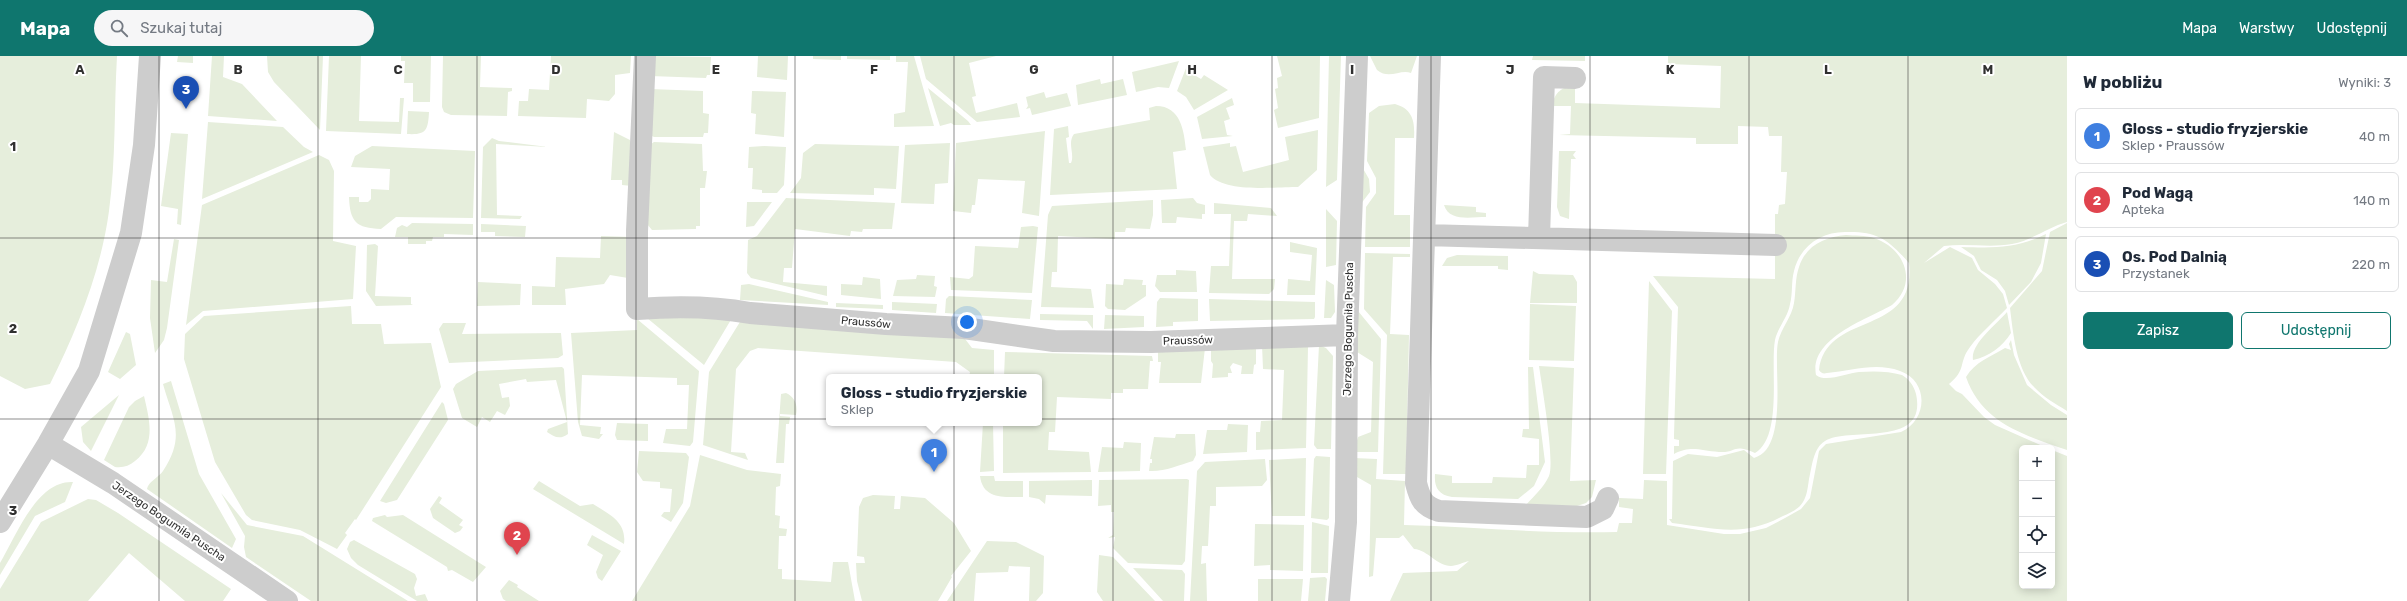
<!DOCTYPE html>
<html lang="pl">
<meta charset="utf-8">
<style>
body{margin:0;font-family:Rubik,sans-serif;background:#f6f6f7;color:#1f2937}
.controls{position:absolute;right:12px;bottom:12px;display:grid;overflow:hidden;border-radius:6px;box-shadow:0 2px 10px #0003}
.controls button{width:36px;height:36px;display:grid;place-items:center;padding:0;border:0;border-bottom:1px solid #e0e1e3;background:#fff;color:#1f2937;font:20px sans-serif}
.you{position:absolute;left:967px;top:266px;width:14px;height:14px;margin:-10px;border:3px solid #fff;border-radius:50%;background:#1a73e8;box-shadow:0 0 0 6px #1a73e833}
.badge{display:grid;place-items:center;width:26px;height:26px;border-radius:50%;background:#0f766e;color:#fff;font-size:13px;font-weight:700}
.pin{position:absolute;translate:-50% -33px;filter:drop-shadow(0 1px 2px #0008)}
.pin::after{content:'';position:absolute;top:21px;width:14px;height:12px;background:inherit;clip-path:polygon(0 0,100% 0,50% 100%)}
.popup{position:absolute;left:826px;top:318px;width:216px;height:52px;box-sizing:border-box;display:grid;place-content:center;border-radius:6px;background:#fff;filter:drop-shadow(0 1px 3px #0005);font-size:13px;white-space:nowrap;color:#747a83}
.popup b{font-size:15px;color:#1f2937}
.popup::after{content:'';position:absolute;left:50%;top:100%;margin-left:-8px;border:8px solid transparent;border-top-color:#fff}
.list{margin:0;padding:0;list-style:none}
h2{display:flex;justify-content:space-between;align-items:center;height:52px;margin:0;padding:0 16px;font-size:17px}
h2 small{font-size:13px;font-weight:400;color:#747a83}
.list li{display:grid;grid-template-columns:26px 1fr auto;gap:12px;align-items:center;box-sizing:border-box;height:56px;margin:0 8px 8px;padding:0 8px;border:1px solid #e0e1e3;border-radius:6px}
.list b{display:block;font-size:15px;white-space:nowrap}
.list p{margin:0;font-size:13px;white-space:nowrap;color:#747a83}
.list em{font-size:13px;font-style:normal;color:#747a83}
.actions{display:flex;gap:8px;padding:12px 16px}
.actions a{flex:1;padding:9px 0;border:1px solid #0f766e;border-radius:6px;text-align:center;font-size:14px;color:#0f766e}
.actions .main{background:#0f766e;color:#fff}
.icon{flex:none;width:22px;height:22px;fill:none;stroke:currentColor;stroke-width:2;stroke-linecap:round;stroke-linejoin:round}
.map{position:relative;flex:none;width:2067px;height:545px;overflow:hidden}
header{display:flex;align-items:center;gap:24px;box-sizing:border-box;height:56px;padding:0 20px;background:#0f766e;color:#fff}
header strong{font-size:19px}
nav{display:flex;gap:22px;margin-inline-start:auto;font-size:14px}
.search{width:280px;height:36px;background:#f6f6f7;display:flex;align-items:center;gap:10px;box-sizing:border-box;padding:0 14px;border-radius:22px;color:#747a83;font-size:15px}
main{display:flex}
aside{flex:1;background:#fff}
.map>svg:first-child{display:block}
.green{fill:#e6eedc}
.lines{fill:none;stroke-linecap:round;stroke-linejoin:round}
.minor{stroke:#cdcdcd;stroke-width:22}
.grid{fill:none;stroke:#303030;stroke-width:1;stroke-opacity:0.55}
.labels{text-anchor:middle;stroke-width:4;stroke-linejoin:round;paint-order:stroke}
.street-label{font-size:11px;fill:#303030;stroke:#fff}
.grid-label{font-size:13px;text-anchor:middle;font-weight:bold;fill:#303030;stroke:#fff;stroke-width:4;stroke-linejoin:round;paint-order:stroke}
</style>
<header>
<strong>Mapa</strong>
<div class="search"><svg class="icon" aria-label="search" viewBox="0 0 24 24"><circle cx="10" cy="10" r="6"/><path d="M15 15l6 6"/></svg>Szukaj tutaj</div>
<nav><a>Mapa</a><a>Warstwy</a><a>Udostępnij</a></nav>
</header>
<main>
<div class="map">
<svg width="2067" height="545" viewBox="0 0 2067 545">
<rect width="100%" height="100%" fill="#fff"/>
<path class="green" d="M 0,0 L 117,0 C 114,51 116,104 109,155 C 101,215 77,274 50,328 L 25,333 L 0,320 Z
M 178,0 L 193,0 L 193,7 L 177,6 Z
M 212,0 L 224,0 L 223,21 L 242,28 L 277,65 L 208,60 Z
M 267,0 L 323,0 L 320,74 L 274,26 L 268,16 Z
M 329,0 L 361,0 L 359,65 L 399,66 L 400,42 L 404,42 L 401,78 L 326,75 Z
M 401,0 L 431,0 L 430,46 L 413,46 L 413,27 L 404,27 L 405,5 L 401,5 Z
M 443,0 L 481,0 L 480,31 L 512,32 L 512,35 L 508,36 L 507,60 L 451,59 L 444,56 L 442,51 Z
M 551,0 L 631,0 L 630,17 L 615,19 L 615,38 L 609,45 L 587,43 L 586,62 L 518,60 L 519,45 L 528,45 L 529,33 L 549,34 Z
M 650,0 L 711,1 L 710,19 L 707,19 L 706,22 L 650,20 Z
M 758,0 L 788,0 L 787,24 L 757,21 Z
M 813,0 L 841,0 L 841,4 L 813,3 Z
M 847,0 L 890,0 L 890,4 L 847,3 Z
M 896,0 L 914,0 L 934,70 L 894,71 L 894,58 L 905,56 L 908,6 L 896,6 Z
M 920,0 L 996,0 L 969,7 L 976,40 L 972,41 L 976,57 L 1017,47 L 1020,61 L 977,66 L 926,23 Z
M 1277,0 L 1320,0 L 1319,62 L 1278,72 L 1274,54 L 1278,52 L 1275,33 L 1278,32 L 1277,22 L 1282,20 Z
M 1329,0 L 1341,0 L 1337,124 L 1326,131 Z
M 1370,0 L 1417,0 L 1411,17 C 1400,13 1389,24 1377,14 Z
M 1533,0 L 1585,0 L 1585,5 L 1532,4 Z
M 1668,0 L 2067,0 L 2067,166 C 2048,171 2033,184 2012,188 C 1989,192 1967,187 1944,190 L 1924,207 L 1950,191 L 1972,202 L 1978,214 L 1995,228 L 2003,238 L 2007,252 C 1995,265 1980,277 1970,291 C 1958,307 1967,313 1949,328 L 1956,335 L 1962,338 L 1984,361 L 1995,369 L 2047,392 L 2022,392 L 2022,530 L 2052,530 L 2052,394 L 2067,400 L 2067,545 L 1390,545 L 1403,517 L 1457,515 L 1469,505 C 1464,506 1456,510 1451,510 C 1437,510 1428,494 1414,493 L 1403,479 L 1399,482 L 1376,482 L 1373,520 L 1369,521 L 1371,429 L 1357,421 L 1354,402 L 1377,403 L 1376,423 L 1405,425 L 1404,469 C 1475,471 1546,478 1617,476 L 1619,467 L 1632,467 L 1633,453 L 1619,451 L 1619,442 L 1643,443 L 1644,424 L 1667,425 L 1667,469 L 1724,478 L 1740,478 L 1766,472 L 1785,462 L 1801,453 L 1810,442 L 1819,395 L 1826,388 L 1901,376 C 1928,364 1929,325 1900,315 C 1876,306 1851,315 1827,317 C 1823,318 1821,317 1819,314 C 1826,254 1917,282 1909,207 C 1888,183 1877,175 1845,176 C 1821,176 1800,190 1794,215 C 1791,226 1793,237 1790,248 C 1788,261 1778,271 1775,284 C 1770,311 1783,381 1755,397 C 1732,387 1738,397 1719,396 C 1700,395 1692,389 1674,398 L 1674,390 L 1679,390 L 1679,384 L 1674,383 L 1674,379 L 1678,251 L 1653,220 L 1775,223 L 1775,158 L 1778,158 L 1779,149 L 1785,148 L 1787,116 L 1781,116 L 1782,80 L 1769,80 L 1768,71 L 1738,70 L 1738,88 L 1696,88 L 1696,82 L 1559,79 L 1570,78 L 1571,50 L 1552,50 C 1555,35 1562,32 1575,28 L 1575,47 L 1720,52 L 1721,10 L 1668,8 Z
M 1179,5 L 1169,32 L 1158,31 L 1136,36 L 1132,16 Z
M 1188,7 L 1195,11 L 1191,17 L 1201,23 L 1204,19 L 1228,34 L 1194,54 L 1186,41 L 1177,35 Z
M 1100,23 L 1101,28 L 1123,23 L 1127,39 L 1078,49 L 1076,29 Z
M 928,32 L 968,65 L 971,69 L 954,69 L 951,67 L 940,70 Z
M 650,33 L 703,35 L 703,57 L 709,58 L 708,77 L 704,77 L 703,81 L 654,81 L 648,78 Z
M 752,35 L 786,36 L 784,81 L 755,78 L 756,58 L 751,57 Z
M 1044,36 L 1046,42 L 1067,37 L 1071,50 L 1032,59 L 1030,52 L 1026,53 L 1028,50 L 1026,41 Z
M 1232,42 L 1234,49 L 1226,52 L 1230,63 L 1224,65 L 1227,79 L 1233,80 L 1202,83 L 1197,61 Z
M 1395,48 C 1413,53 1415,66 1414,82 L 1395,82 L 1394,159 L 1410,159 L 1410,191 L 1365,191 L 1366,151 L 1376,137 L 1376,122 L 1367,105 L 1369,57 L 1379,50 Z
M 1156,50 C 1181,50 1184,75 1186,94 L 1173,96 L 1177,133 L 1050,139 L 1054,73 L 1068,70 L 1069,81 L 1066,82 L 1069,107 L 1071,107 C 1075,98 1067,87 1074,78 L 1150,64 L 1149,52 Z
M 408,55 L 429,56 C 428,75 426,79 407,78 Z
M 208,66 L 283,71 L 304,91 L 313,96 L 202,143 Z
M 1318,74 L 1317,114 L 1298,131 C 1276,131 1225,137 1210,119 L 1203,91 L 1230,87 L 1230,91 L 1236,90 L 1243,116 L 1289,104 L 1285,81 Z
M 1045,75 L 1039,160 L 1022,157 L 1025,125 L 978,123 L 975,149 L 972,149 L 971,157 L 953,155 L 956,87 Z
M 614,76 L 630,84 L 632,130 L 622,129 L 622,124 L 611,124 Z
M 171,77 L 188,78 L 181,169 L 177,168 L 178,153 L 161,150 Z
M 492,82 L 499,85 L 548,91 L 496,88 L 497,159 L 522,160 L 520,163 L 481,162 L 483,91 Z
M 654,86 L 702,88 L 703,115 L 707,115 L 705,132 L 700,132 L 700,170 L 696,170 L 696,173 L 652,174 L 647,168 L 648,90 Z
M 950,87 L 948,127 L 935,128 L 934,148 L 901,147 L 905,89 Z
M 815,88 L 899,90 L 896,133 L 874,132 L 874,139 L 790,137 L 801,122 L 803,97 Z
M 372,90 L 475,95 L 473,162 L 396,161 L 381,173 C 356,172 350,166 349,141 L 359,141 L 359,146 L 368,146 L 371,143 L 371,133 L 389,134 L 390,113 L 351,111 L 355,100 Z
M 764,90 L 786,91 L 784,129 L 777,137 L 762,137 L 762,134 L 752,133 L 753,112 L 748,112 L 749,91 Z
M 1559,95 L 1576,95 L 1573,99 L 1576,103 L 1571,103 L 1569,163 L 1560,160 L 1557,151 Z
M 319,99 L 329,104 L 334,115 L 333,185 L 356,190 L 353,243 L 203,255 L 186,269 L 202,149 Z
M 1361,109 L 1369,123 L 1370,136 L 1360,149 Z
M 786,142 L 895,147 L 892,173 L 863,173 L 862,176 L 851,175 L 850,180 L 795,173 L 792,212 L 784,212 L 783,226 L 827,230 L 827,240 L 751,222 L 747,217 L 748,184 L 757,180 Z
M 1193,142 L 1197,147 L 1205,149 L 1205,158 L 1202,158 L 1202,163 L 1177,161 L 1176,167 L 1162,167 L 1161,144 Z
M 1153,144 L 1153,159 L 1150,173 L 1126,172 L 1125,176 L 1115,176 L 1115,183 L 1058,180 L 1057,216 L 1052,216 L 1051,231 L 1091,233 L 1094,252 L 1041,251 L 1048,159 L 1052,150 Z
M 747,146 L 772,146 L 754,170 L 746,171 Z
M 1214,147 L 1271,152 L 1277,160 L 1248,158 L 1247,165 L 1234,165 L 1232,223 L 1275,223 L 1274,233 L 1269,238 L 1209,237 L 1211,210 L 1229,210 L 1231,158 L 1214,158 Z
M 1444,149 L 1476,151 L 1476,156 L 1486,157 L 1486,161 C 1471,161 1449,166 1444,149 Z
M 1326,153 L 1337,165 L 1336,209 L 1326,211 Z
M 412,167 L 473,168 L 473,179 L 444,178 L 444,181 L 433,181 L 432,185 L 426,185 L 426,188 L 408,188 L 408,181 L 395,181 L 397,172 L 402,169 L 407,171 Z
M 2067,167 L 2067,355 C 2056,348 2043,341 2034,331 C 2016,313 2013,276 2010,252 L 2042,215 L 2050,176 Z
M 481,168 L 526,170 L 525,181 L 495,180 L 495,176 L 481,176 Z
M 1033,170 L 1038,171 L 1032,237 L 951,234 L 950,221 L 969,223 L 973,220 L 975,190 L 1018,192 L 1021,171 Z
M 2046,178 L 2041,207 L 2031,226 L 2009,249 L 2005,235 L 1997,224 L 1981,214 L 1974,200 L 1961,191 C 1994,192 2016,193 2046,178 Z
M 1846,179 C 1855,180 1865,179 1874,182 C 1904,192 1919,226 1892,249 C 1868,263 1809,282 1816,319 C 1826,327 1847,317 1859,316 C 1873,315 1889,315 1902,319 C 1909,323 1914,330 1916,338 C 1928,393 1850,370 1825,385 C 1813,392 1812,411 1809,423 C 1808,430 1807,440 1803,446 C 1799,453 1790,457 1783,460 C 1743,482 1714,472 1672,467 L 1669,463 L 1672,463 L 1673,405 L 1688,398 L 1717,401 L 1744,394 L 1754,402 C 1789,393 1773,310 1778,286 C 1781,272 1792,261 1794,247 C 1796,235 1795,222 1799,211 C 1806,189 1825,181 1846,179 Z
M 601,180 L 631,181 L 628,222 L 610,219 L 604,228 L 565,233 L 566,249 L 532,249 L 532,230 L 555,231 L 556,201 L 600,202 Z
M 174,183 L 179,184 L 167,272 L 164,284 L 155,297 L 150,262 L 151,224 L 167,226 Z
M 1290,186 L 1317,192 L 1315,239 L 1287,239 L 1288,223 L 1310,225 L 1312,199 L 1290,196 Z
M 375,188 L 378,190 L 375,240 L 411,241 L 411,248 L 413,249 L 376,250 L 366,235 L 367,189 Z
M 1365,197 L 1410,198 L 1410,201 L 1393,201 L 1390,278 L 1409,279 L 1406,418 L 1383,418 L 1387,279 L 1364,253 Z
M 1457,199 L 1508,200 L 1508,214 L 1498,213 L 1498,210 L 1442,210 L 1447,202 Z
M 1176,214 L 1196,215 L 1197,236 L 1160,236 L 1155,230 L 1157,219 L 1176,219 Z
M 1533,215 L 1539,218 L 1573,219 L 1577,226 L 1577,247 L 1530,247 Z
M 917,219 L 935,220 L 934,230 L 937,231 L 935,241 L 893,240 L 897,224 L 916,223 Z
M 863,221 L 880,223 L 881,243 L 841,239 L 841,228 L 862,229 Z
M 1124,223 L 1143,224 L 1142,229 L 1146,229 L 1146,240 L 1125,254 L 1108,253 L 1105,250 L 1106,228 L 1123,229 Z
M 1326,224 L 1334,229 L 1335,256 L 1331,262 L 1324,262 Z
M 1649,225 L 1672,255 L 1666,418 L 1643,418 Z
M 478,226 L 521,228 L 520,249 L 477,250 Z
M 749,228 L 828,246 L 828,249 L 740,244 L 741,229 Z
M 949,240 L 1032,244 L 1030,263 L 945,257 L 946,243 Z
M 1160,242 L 1198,243 L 1198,265 L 1173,266 L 1173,270 L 1156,271 L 1157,246 Z
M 1209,243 L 1315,246 L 1315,261 L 1314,263 L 1210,265 Z
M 892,246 L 937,248 L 936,257 L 892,254 Z
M 836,247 L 883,249 L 883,253 L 836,251 Z
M 1530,248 L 1576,250 L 1574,305 L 1529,304 Z
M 351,250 L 352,268 L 381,268 L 384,288 L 431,287 L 441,331 L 356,464 L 355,463 L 345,477 L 347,479 L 337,493 L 300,474 L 252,464 L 246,459 L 215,406 L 184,303 L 185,278 L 204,260 Z
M 1358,255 L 1381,283 L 1378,396 L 1354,396 L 1358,381 L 1371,376 L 1373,306 L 1357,296 Z
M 2007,256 L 2011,277 C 2003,290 1989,301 1973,304 C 1970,288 1997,268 2007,256 Z
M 1040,258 L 1093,259 L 1093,273 L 1087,265 L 1040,264 Z
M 1105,259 L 1144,260 L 1144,271 L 1104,273 Z
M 743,261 L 962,279 L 972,292 L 994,294 L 994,321 L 969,321 L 970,316 L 956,306 L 758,292 L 750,295 L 736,313 L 731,396 L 745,397 L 748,404 L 703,389 L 709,316 Z
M 647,262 L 732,262 L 704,309 Z
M 637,263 L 699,315 L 693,386 L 690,390 L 663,387 L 666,373 L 687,373 L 689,329 L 677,329 L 677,322 L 582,319 L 580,369 L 601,371 L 600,378 L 603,378 L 599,383 L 582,380 L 578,366 L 571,277 L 637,274 Z
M 443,267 L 466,267 L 462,278 L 561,277 L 563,299 L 558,302 L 449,307 L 439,273 Z
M 126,276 L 130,278 L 136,309 L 120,323 L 108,316 Z
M 2011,284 L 2014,299 L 2027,329 L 2051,349 L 2067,359 L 2067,394 C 2024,379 1982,367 1966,321 C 1975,306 1990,301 2005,292 L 2011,294 L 2009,288 Z
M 1262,289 L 1308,291 L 1306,392 L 1256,394 L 1256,376 L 1260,376 L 1261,365 L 1282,364 L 1284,314 L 1263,313 Z
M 1319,289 L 1326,292 L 1333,300 L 1331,393 L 1317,393 L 1314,389 Z
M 1211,290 L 1256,290 L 1256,308 L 1254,309 L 1253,318 L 1241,318 L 1242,310 L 1233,307 L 1230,311 L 1232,317 L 1228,317 L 1228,321 L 1212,322 L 1213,308 L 1211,305 Z
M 1205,292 L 1201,327 L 1159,327 L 1161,306 L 1158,306 L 1158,293 Z
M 1005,296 L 1152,300 L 1153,305 L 1150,305 L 1148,333 L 1123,333 L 1123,337 L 1111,337 L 1111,343 L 1057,341 L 1055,376 L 1049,376 L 1048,394 L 1089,396 L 1091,416 L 1003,417 L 1003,367 L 1039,367 L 1039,321 L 1004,321 Z
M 1539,310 L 1574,312 L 1570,425 L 1596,424 L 1592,441 L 1586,447 L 1577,450 L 1526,449 C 1534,440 1544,431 1549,420 C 1555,405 1542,331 1539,310 Z
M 562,311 L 564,313 L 568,378 C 560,384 554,381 547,376 L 548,373 L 567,366 L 556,324 L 527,326 L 526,323 L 499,328 L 502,342 L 509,341 L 510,350 L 505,359 L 497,355 L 490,366 L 482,361 L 477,371 L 462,362 L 453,333 L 456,328 L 478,315 Z
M 1528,311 L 1533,311 L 1545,406 L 1534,430 L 1518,443 L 1452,441 C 1438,439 1434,431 1435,418 L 1452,420 L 1452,427 L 1492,427 L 1493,421 L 1526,422 L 1527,409 L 1539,409 L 1539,383 L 1522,381 L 1523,373 L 1529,373 Z
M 171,325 L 199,418 L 236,483 L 232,492 L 147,433 C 148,426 159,421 163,415 C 186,380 173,364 163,328 Z
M 786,337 C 795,341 798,349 796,359 L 780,358 L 780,360 L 792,361 L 790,361 L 789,368 L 786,368 L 784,407 L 776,407 L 781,338 Z
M 119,339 L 91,395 L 83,386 L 81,371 Z
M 144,340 C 149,362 157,388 135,405 C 129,410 123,412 115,411 L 104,404 L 129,351 L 135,345 Z
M 442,346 L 444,348 L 448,364 L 397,444 L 386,447 L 380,445 Z
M 617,367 L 648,368 L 648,385 L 617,384 L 615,379 Z
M 983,367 L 993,367 L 994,415 L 980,416 Z
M 1228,368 L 1248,369 L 1247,396 L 1203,398 L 1207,374 L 1227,374 Z
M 1176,378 L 1195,378 L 1196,399 L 1193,405 C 1179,409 1164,416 1149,415 L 1150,407 L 1152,407 L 1152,403 L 1150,403 L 1154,381 L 1175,382 Z
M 1124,386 L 1141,387 L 1140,415 L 1098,416 L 1102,391 L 1123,392 Z
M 639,395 L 686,397 L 689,401 L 683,447 L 671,466 L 661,460 L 664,456 L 670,456 L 672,433 L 660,432 L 660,426 L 643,425 L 637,416 Z
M 700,399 L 747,414 L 781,418 L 780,430 L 776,431 L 775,459 L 780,460 L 779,472 L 787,473 L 786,480 L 779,480 L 778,513 L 782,513 L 782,523 L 831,526 L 833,506 L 848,506 L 855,545 L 632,545 L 690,450 Z
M 1316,400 L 1330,401 L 1329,462 L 1327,464 L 1311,462 L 1314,403 Z
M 1306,402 L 1305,460 L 1272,460 L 1269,404 Z
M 1265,403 L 1267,424 L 1262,430 L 1216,431 L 1216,450 L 1210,450 L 1208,490 L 1202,490 L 1201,508 L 1206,507 L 1207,545 L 1190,545 L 1197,415 L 1205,406 Z
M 980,420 L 994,420 L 995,425 L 1023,425 L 1023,441 C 1005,441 983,444 980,420 Z
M 1187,423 L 1189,424 L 1185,505 L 1182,509 L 1128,507 L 1113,492 L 1115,481 L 1108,482 L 1113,479 L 1114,456 L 1111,456 L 1111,449 L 1098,450 L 1099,424 Z
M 1092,424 L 1092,440 L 1046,439 L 1045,448 L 1039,443 L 1029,441 L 1029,425 Z
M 539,425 L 580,450 L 593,448 C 609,458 627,466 624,488 L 533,433 Z
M 73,426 L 65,446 L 35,460 L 0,519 L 0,507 C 16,480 37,424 73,426 Z
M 221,437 L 247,469 L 303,480 L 408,545 L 311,545 L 246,501 L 244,491 L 245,480 Z
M 873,439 L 895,440 L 894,453 L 900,453 L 901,440 L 925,442 L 954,467 L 971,495 L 951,520 L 952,521 L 938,545 L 862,545 L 857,525 L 856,507 L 865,507 L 864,501 L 857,500 L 859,451 L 863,442 Z
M 439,440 L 442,442 L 439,447 L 463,464 L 459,469 L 463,471 L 460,475 L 455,477 L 433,462 L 430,453 Z
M 88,443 L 96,444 L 118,457 L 231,533 L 223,545 L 185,545 L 129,497 L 88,545 L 0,545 L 0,533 L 41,466 Z
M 385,459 L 387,461 L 403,459 L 486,511 L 473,526 L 452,514 L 448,515 L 447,511 L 372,465 L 373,462 Z
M 1312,466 L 1329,470 L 1328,517 L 1311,517 Z
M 1255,468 L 1304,469 L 1303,515 L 1270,514 L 1270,509 L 1254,510 Z
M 592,479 L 621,495 L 602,525 L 598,522 L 596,516 L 603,499 L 587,489 Z
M 354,484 L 415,518 L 417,523 L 414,532 L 416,540 L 425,538 L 428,545 L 417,545 L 358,509 L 351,502 L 347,493 L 350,486 Z
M 987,485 L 1016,486 L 1044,500 L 1043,537 L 1036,545 L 1029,545 L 1030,511 L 1009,510 L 1008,516 L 976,517 L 974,545 L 947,545 Z
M 1099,499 L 1113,501 L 1155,545 L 1103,545 L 1097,536 Z
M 1133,512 L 1182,514 L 1185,518 L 1184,545 L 1163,545 Z
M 1325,521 L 1327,523 L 1325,545 L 1308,545 L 1310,522 Z
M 1258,523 L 1303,523 L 1301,545 L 1258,545 Z
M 509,524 L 518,529 L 517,531 L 539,545 L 506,545 L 503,543 L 500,535 Z"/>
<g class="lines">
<path class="minor" d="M 645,0 L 637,175 L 637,253 C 675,250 712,250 750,257 L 886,268 L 964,272 L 1054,285 L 1151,286 L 1347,279
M 1430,0 L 1416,427 C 1420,443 1423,450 1439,455 L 1587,461 L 1603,453 L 1608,442
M 1425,179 L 1776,189
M 1539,182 L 1544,21 L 1575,22
M 48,388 L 113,427 L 287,545
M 0,466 L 48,388 L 89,315 L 131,177 L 144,89 L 150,0
M 1339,545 L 1346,466 L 1347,279 L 1357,0"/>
</g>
<path class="grid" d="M 159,0 L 159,545M 318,0 L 318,545M 477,0 L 477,545M 636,0 L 636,545M 795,0 L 795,545M 954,0 L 954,545M 1113,0 L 1113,545M 1272,0 L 1272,545M 1431,0 L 1431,545M 1590,0 L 1590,545M 1749,0 L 1749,545M 1908,0 L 1908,545M 0,182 L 2067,182M 0,363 L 2067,363"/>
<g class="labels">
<g class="street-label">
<text transform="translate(866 266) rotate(5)" y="4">Praussów</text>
<text transform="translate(1348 273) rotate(-89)" y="4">Jerzego Bogumiła Puscha</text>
<text transform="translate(1188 284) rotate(-2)" y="4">Praussów</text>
<text transform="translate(169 465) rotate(34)" y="4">Jerzego Bogumiła Puscha</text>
</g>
</g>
<g class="grid-label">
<text x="80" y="18">A</text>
<text x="238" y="18">B</text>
<text x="398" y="18">C</text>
<text x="556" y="18">D</text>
<text x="716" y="18">E</text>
<text x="874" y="18">F</text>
<text x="1034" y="18">G</text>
<text x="1192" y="18">H</text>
<text x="1352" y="18">I</text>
<text x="1510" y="18">J</text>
<text x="1670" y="18">K</text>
<text x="1828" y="18">L</text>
<text x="1988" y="18">M</text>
<text x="13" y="95">1</text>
<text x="13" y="277">2</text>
<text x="13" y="459">3</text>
</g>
</svg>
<div class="controls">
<button>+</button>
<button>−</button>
<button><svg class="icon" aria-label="locate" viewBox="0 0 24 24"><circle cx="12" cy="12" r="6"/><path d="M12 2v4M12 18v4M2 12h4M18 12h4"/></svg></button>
<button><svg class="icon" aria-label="layers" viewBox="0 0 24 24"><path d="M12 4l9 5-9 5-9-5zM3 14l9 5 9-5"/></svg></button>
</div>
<div class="you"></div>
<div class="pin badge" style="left:934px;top:416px;background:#3f7fe0">1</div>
<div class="popup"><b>Gloss - studio fryzjerskie</b>Sklep</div>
<div class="pin badge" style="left:517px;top:499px;background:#e0444e">2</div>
<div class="pin badge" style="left:186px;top:53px;background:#1a4fb4">3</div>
</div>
<aside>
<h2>W pobliżu<small>Wyniki: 3</small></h2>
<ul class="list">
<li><span class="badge" style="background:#3f7fe0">1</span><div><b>Gloss - studio fryzjerskie</b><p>Sklep · Praussów</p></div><em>40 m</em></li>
<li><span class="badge" style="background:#e0444e">2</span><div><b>Pod Wagą</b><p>Apteka</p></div><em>140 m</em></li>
<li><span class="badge" style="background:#1a4fb4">3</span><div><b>Os. Pod Dalnią</b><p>Przystanek</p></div><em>220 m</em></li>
</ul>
<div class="actions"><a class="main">Zapisz</a><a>Udostępnij</a></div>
</aside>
</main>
